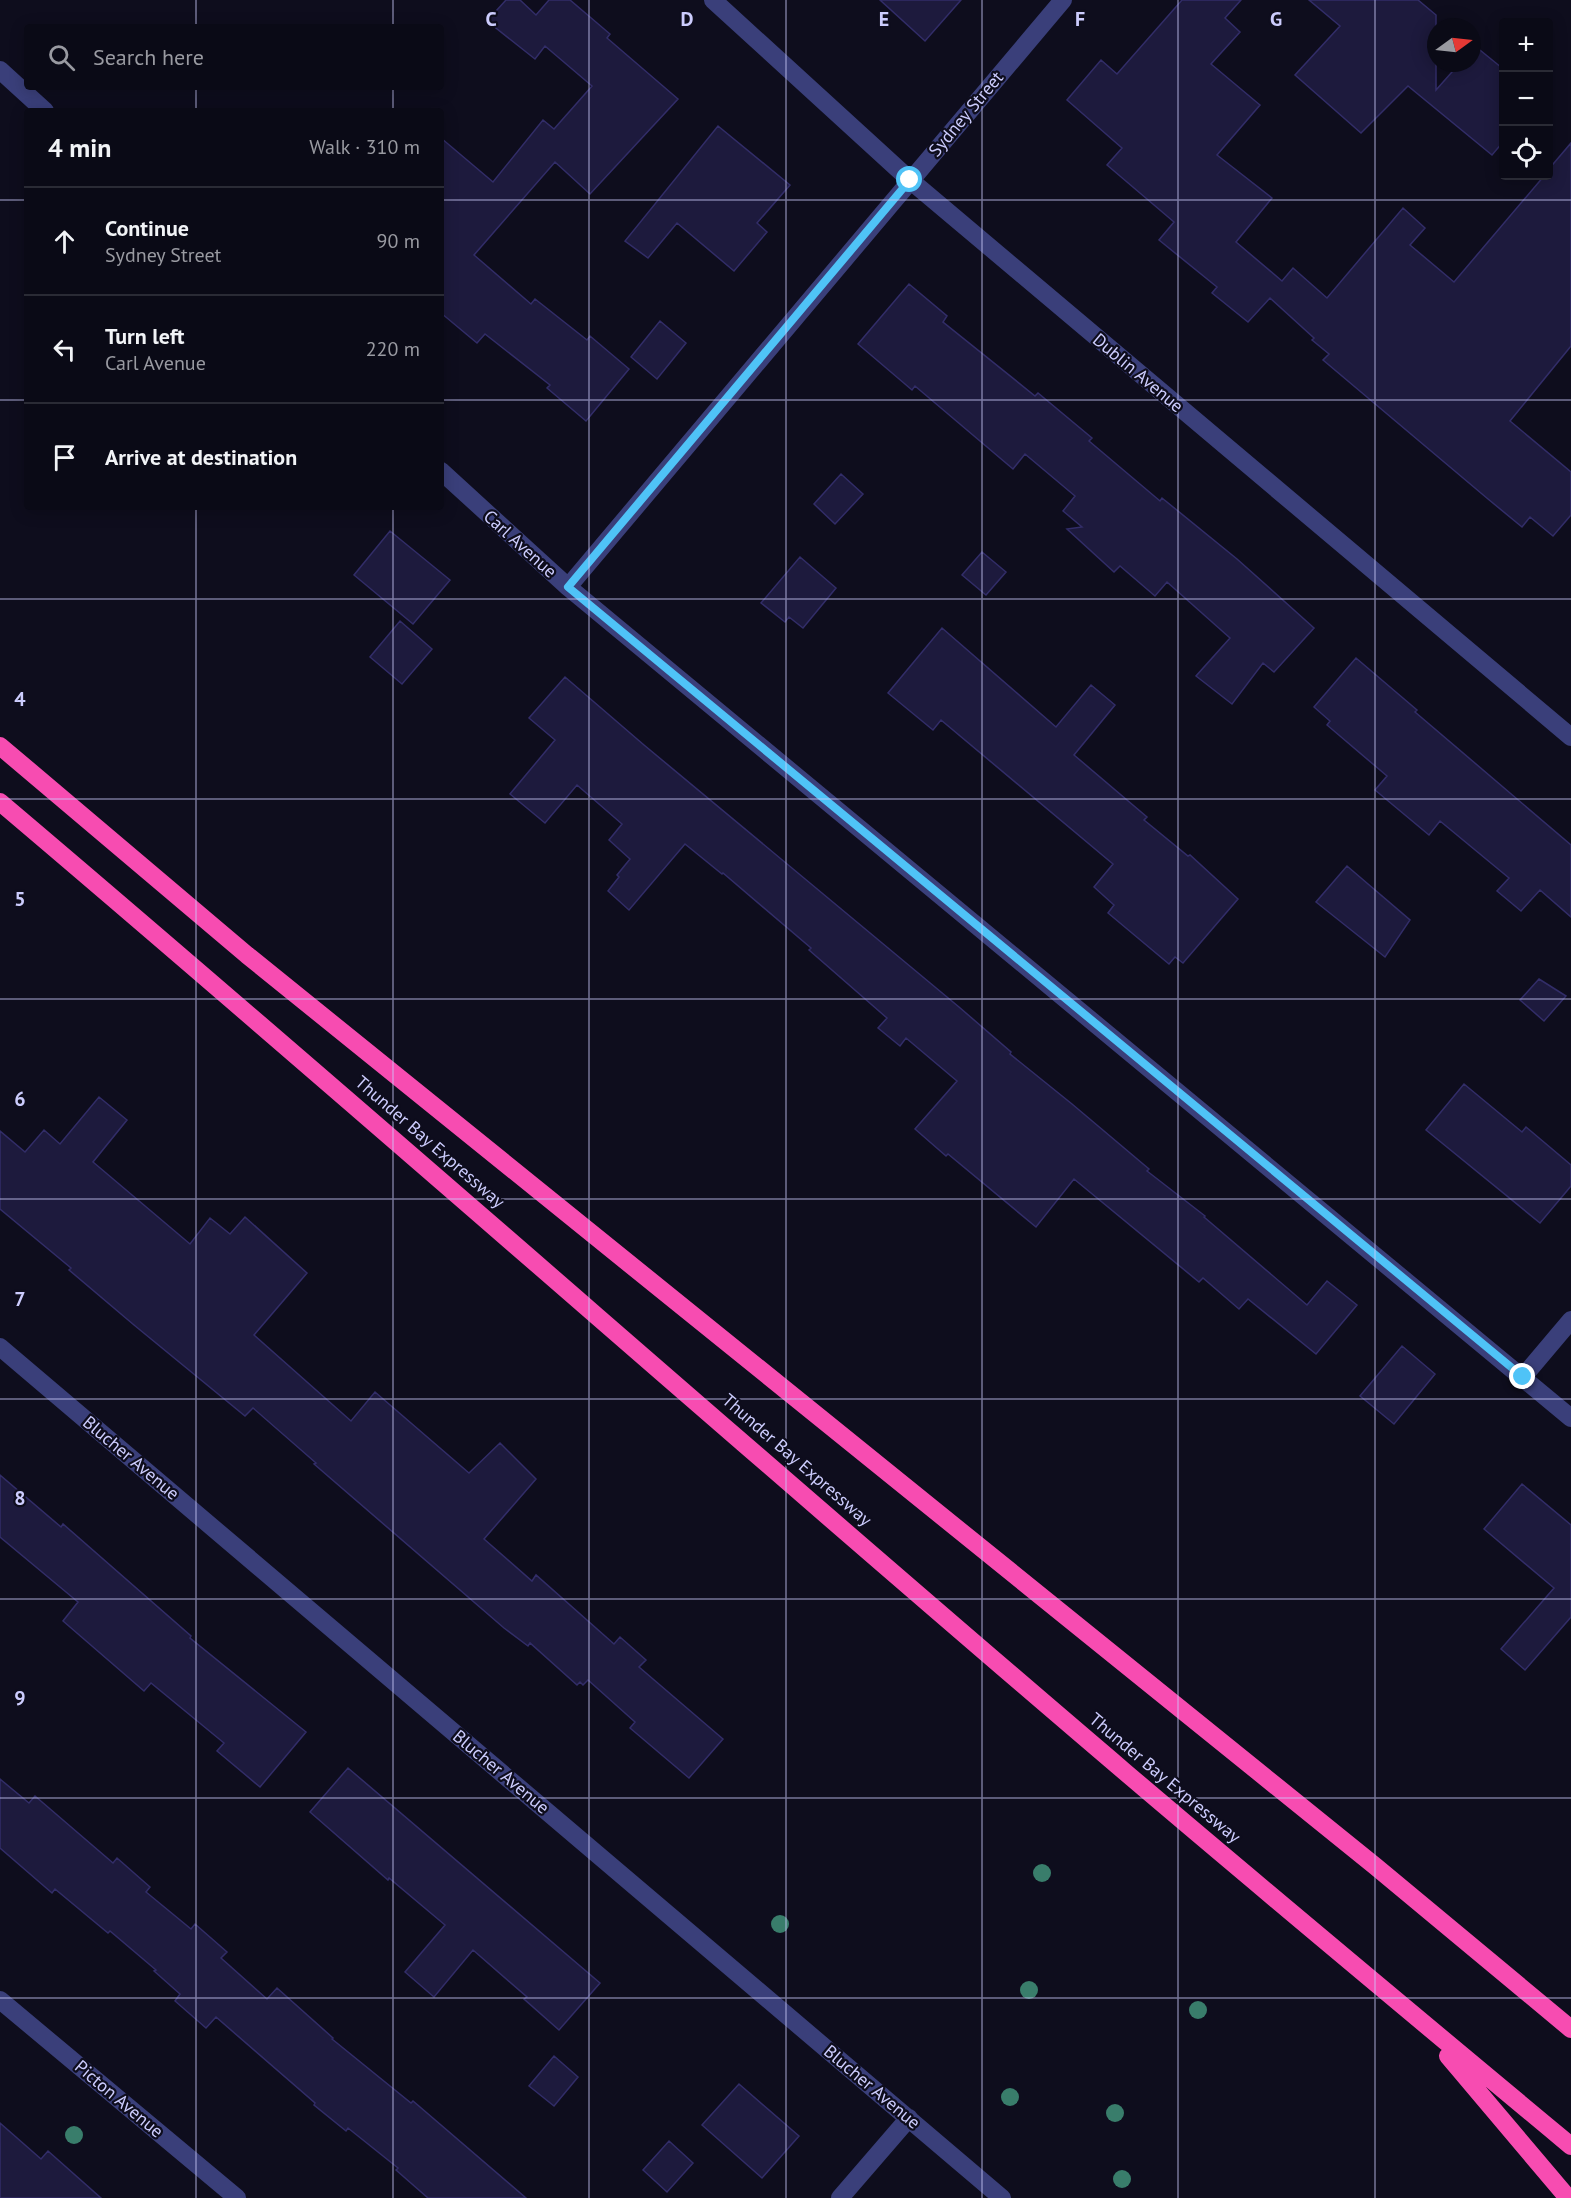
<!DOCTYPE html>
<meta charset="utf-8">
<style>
body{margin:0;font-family:"PT Sans",sans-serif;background:#181823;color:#f1f3f6}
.controls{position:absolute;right:18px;top:18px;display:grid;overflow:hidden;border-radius:6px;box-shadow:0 3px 15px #0003}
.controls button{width:54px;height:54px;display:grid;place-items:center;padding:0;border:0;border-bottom:2px solid #2a2b35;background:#0a0a16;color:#f1f3f6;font:30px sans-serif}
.compass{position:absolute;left:1427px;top:18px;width:54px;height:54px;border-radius:50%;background:#0a0a16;box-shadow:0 3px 15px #0003;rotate:75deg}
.stop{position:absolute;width:18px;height:18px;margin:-14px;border:4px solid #4fc3f7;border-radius:50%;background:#fff}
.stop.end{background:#4fc3f7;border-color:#fff;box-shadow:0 2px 6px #0008}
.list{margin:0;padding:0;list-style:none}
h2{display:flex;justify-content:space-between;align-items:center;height:78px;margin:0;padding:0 24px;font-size:26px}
h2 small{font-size:20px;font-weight:400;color:#999aa1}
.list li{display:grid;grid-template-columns:39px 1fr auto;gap:18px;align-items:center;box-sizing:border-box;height:108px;padding:0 24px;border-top:2px solid #2a2b35}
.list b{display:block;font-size:22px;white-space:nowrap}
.list p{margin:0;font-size:20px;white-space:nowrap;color:#999aa1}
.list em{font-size:20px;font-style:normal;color:#999aa1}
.icon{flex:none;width:33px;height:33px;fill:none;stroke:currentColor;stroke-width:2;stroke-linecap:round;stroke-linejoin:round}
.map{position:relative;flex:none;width:1571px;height:2198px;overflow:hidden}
.search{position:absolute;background:#0a0a16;box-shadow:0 3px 15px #0003;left:24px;top:24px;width:420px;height:66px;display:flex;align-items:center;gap:15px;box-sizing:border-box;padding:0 21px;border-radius:6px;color:#999aa1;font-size:22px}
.panel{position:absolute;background:#0a0a16;box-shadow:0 3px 15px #0003;left:24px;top:108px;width:420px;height:402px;border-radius:6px}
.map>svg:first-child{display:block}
.building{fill:#1d1a3d;stroke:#322d68;stroke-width:1.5}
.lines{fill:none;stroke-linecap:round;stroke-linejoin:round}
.minor{stroke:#3a3f7a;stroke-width:18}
.highway{stroke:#f74cb1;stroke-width:18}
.tree{fill:#397d6b}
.route{stroke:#4fc3f7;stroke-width:8}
.grid{fill:none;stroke:#ccccfd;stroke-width:1.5;stroke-opacity:0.55}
.labels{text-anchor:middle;stroke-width:4.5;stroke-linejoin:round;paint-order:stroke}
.street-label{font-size:18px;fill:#ccccfd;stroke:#0e0d1d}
.grid-label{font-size:20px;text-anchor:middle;font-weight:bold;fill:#ccccfd;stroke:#0e0d1d;stroke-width:4.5;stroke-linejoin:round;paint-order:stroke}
</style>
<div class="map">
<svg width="1571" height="2198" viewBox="0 0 1571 2198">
<rect width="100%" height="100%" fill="#0e0d1d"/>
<path class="building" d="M 506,0 L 520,0 L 536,15 L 549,0 L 570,0 L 610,34 L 607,38 L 678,99 L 590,194 L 555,162 L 474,255 L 531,304 L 535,299 L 587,340 L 590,336 L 629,369 L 586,421 L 547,388 L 550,385 L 485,334 L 477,343 L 441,313 L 441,138 L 493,182 L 543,120 L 554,129 L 592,86 L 545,46 L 535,59 L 487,21 Z
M 880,0 L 961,0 L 925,41 Z
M 1182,0 L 1241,0 L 1225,18 L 1240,32 L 1211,64 L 1260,105 L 1217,155 L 1272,198 L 1236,242 L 1282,281 L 1293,268 L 1327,298 L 1403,208 L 1425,228 L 1410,245 L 1454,282 L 1544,176 L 1548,176 L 1548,170 L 1571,143 L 1571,346 L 1510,421 L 1571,472 L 1571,515 L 1553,536 L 1530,517 L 1522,527 L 1488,499 L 1323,360 L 1329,354 L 1312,340 L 1314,338 L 1270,298 L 1248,322 L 1212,293 L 1217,287 L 1159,240 L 1174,222 L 1107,165 L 1122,148 L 1067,100 L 1101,60 L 1117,74 Z
M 1309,0 L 1418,0 L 1436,15 L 1436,90 L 1460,63 L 1472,63 L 1472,50 L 1475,46 L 1502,68 L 1500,70 L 1503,73 L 1503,142 L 1492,155 L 1408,86 L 1361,133 L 1295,75 L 1340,26 Z
M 718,126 L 790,185 L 757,223 L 767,232 L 734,271 L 677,223 L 648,258 L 625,241 Z
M 909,284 L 947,316 L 943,322 L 1035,396 L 1038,393 L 1092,438 L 1089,441 L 1160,501 L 1162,498 L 1237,559 L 1314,628 L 1274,672 L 1263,663 L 1232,704 L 1196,676 L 1230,638 L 1167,582 L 1155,596 L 1120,566 L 1114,572 L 1067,529 L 1082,527 L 1063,511 L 1075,496 L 1025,454 L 1013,469 L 915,386 L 912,390 L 858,344 Z
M 660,321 L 686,343 L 657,379 L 631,357 Z
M 841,474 L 863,494 L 835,524 L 814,504 Z
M 390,531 L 450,580 L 413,624 L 354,575 Z
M 982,552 L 1006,572 L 986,595 L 962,575 Z
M 800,557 L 836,588 L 803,628 L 789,617 L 785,622 L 761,603 Z
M 400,621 L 432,649 L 402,684 L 370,657 Z
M 942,628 L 1056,727 L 1091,685 L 1115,705 L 1074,755 L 1147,817 L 1144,820 L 1188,856 L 1190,855 L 1238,899 L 1183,963 L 1175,957 L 1169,964 L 1108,913 L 1114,905 L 1094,887 L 1113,864 L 941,720 L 933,730 L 888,693 Z
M 1356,658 L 1417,710 L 1415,712 L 1571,845 L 1571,917 L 1540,890 L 1521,911 L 1497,891 L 1509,878 L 1440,821 L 1429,835 L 1375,790 L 1387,776 L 1327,725 L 1330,721 L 1314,707 Z
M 565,677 L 644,745 L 959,1007 L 1011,1052 L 1010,1054 L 1072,1104 L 1149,1169 L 1147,1171 L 1205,1216 L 1204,1217 L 1307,1305 L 1327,1281 L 1357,1305 L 1316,1354 L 1248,1299 L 1239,1309 L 1203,1278 L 1199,1282 L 1074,1179 L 1036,1227 L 948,1154 L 946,1156 L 915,1129 L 957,1081 L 906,1038 L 900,1046 L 878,1028 L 887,1018 L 809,950 L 811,948 L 723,873 L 722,874 L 685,844 L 629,910 L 608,891 L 619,877 L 617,875 L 630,859 L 609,840 L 622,824 L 577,785 L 545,823 L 510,794 L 555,740 L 529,718 Z
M 1347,866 L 1410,920 L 1385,957 L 1316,902 Z
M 1539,979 L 1566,996 L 1544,1021 L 1520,1000 Z
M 1464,1084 L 1522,1132 L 1526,1127 L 1571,1165 L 1571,1186 L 1540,1223 L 1426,1130 Z
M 99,1097 L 127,1120 L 93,1162 L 190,1244 L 210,1218 L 230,1234 L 245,1217 L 307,1273 L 254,1335 L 351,1421 L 375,1392 L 469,1473 L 500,1443 L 536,1479 L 484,1539 L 532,1581 L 536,1575 L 614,1644 L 620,1637 L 646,1660 L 639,1667 L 723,1739 L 689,1778 L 630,1728 L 635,1722 L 588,1680 L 583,1685 L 580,1682 L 577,1685 L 530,1643 L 528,1646 L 504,1628 L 314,1464 L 316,1463 L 253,1408 L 245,1416 L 134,1325 L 69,1270 L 71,1268 L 0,1209 L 0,1131 L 25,1152 L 44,1130 L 60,1144 Z
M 1402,1346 L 1435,1374 L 1394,1424 L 1360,1396 Z
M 0,1475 L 61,1527 L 63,1524 L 191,1636 L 190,1638 L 306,1732 L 260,1787 L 217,1751 L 224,1743 L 151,1683 L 144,1691 L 63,1621 L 78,1602 L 0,1537 Z
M 1522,1484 L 1571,1525 L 1571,1617 L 1525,1670 L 1501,1649 L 1554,1588 L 1484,1529 Z
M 348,1768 L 600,1983 L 559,2030 L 524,1999 L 527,1997 L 473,1950 L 434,1997 L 405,1972 L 445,1925 L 389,1878 L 388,1880 L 310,1812 Z
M 0,1779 L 29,1803 L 35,1796 L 113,1863 L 117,1858 L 150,1887 L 146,1892 L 191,1929 L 195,1924 L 227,1952 L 221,1958 L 267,1999 L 277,1988 L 333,2038 L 332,2039 L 411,2103 L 413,2101 L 526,2198 L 428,2198 L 396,2170 L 398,2168 L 348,2128 L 346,2131 L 314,2105 L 315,2103 L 216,2017 L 206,2028 L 175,2001 L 180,1994 L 154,1971 L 156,1970 L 110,1931 L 108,1933 L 55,1889 L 52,1893 L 0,1848 Z
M 554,2056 L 578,2077 L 554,2106 L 529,2086 Z
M 739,2084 L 799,2136 L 762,2178 L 702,2125 Z
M 0,2123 L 41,2159 L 48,2151 L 101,2198 L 0,2198 Z
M 669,2141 L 693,2163 L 667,2192 L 643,2170 Z"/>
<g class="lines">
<path class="minor" d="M 713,0 L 910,180 L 1571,737
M 0,70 L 45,111
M 441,471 L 568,587 L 1571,1418
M 568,587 L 1063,0
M 0,1347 L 1002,2198
M 1523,1377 L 1571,1320
M 0,2000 L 237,2198
M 840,2198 L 909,2118"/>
<path class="highway" d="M 0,746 L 247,955 L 1375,1866 L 1571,2029
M 0,802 C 378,1122 748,1451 1125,1772 C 1273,1898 1422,2022 1571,2146
M 1448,2056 L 1568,2198"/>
</g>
<g class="tree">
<circle cx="1042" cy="1873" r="9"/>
<circle cx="780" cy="1924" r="9"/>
<circle cx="1029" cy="1990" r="9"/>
<circle cx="1198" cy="2010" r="9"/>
<circle cx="1010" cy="2097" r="9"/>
<circle cx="1115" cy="2113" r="9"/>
<circle cx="74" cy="2135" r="9"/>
<circle cx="1122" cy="2179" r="9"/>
</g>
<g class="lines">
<path class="route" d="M 910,180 L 568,587 L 1523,1377"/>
</g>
<path class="grid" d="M 196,0 L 196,27M 393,0 L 393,27M 589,0 L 589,2198M 786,0 L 786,2198M 982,0 L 982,2198M 1178,0 L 1178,2198M 1375,0 L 1375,2198M 196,87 L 196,111M 393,87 L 393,111M 0,200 L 27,200M 441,200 L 1571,200M 0,400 L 27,400M 441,400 L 1571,400M 196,507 L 196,2198M 393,507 L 393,2198M 0,599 L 1571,599M 0,799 L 1571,799M 0,999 L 1571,999M 0,1199 L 1571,1199M 0,1399 L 1571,1399M 0,1599 L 1571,1599M 0,1798 L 1571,1798M 0,1998 L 1571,1998"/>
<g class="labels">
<g class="street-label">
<text transform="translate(966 114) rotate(-50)" y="6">Sydney Street</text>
<text transform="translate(1138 373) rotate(40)" y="6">Dublin Avenue</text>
<text transform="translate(520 544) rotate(42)" y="6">Carl Avenue</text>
<text transform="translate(430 1142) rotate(41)" y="6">Thunder Bay Expressway</text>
<text transform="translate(131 1458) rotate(40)" y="6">Blucher Avenue</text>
<text transform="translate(797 1460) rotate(41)" y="6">Thunder Bay Expressway</text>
<text transform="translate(501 1772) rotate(40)" y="6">Blucher Avenue</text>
<text transform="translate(1165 1778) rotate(40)" y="6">Thunder Bay Expressway</text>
<text transform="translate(872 2087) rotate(40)" y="6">Blucher Avenue</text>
<text transform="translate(119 2099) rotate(40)" y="6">Picton Avenue</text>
</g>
</g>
<g class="grid-label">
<text x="491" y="26">C</text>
<text x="687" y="26">D</text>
<text x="884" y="26">E</text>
<text x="1080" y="26">F</text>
<text x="1276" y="26">G</text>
<text x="20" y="706">4</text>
<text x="20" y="906">5</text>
<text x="20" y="1106">6</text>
<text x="20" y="1306">7</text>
<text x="20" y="1505">8</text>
<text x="20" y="1705">9</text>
</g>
</svg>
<div class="controls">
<button>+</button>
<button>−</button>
<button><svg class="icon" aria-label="locate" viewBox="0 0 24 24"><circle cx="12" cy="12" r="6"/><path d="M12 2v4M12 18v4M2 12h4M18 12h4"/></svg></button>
</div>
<svg class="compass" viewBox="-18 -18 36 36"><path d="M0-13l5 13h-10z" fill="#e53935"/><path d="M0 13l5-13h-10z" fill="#999aa1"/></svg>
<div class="stop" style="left:910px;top:180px"></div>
<div class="stop end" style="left:1523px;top:1377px"></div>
<div class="search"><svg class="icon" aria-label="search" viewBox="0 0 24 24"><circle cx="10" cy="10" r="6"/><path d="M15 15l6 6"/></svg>Search here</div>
<section class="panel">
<h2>4 min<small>Walk · 310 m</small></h2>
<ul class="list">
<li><svg class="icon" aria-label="ahead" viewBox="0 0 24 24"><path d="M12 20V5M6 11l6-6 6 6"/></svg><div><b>Continue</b><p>Sydney Street</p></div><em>90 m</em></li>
<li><svg class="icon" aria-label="left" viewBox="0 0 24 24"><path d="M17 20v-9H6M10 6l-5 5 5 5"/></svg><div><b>Turn left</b><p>Carl Avenue</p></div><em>220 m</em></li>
<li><svg class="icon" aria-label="arrive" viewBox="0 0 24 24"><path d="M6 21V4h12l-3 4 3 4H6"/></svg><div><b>Arrive at destination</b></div></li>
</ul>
</section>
</div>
